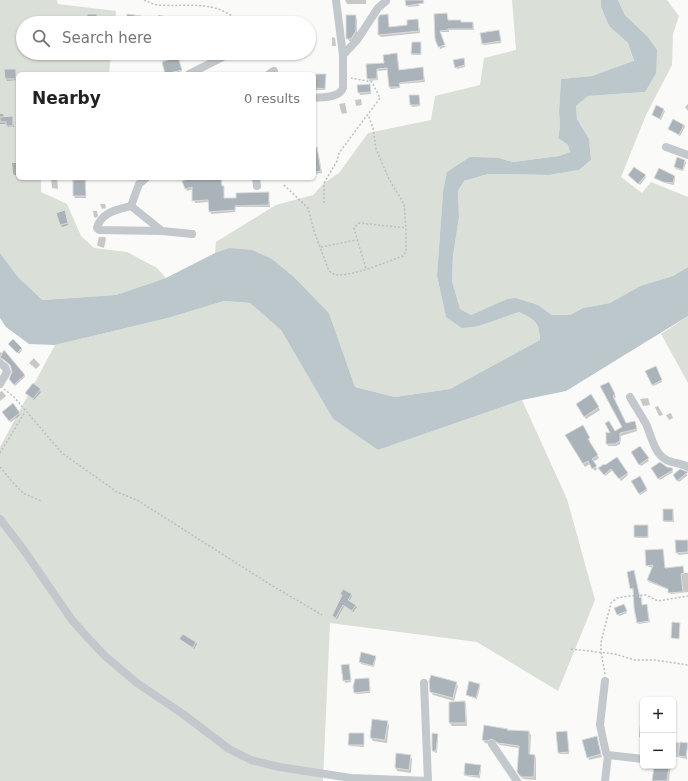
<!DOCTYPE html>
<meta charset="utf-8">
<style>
body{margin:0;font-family:"DejaVu Sans",sans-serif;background:#f2f2f2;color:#222}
.controls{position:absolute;right:12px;bottom:12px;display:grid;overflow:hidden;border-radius:6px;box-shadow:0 1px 3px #0004}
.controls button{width:36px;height:36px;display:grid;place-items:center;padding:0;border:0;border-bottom:1px solid #e0e0e0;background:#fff;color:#222;font:20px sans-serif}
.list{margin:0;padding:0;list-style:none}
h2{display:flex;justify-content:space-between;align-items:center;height:52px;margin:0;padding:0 16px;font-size:17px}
h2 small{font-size:13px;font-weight:400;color:#767676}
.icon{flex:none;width:22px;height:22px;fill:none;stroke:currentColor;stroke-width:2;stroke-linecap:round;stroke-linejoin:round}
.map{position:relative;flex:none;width:688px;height:781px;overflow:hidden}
.search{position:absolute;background:#fff;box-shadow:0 1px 3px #0004;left:16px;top:16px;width:300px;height:44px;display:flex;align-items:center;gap:10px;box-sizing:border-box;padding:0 14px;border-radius:22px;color:#767676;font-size:15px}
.panel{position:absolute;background:#fff;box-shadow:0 1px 3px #0004;left:16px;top:72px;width:300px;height:108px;border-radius:6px}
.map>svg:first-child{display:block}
.green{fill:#dadfd7}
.water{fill:#bbc7cb}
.shadow{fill:#0003}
.building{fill:#aab3b9;stroke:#dcdcda}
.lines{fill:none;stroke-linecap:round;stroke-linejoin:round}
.path{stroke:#bbbfc2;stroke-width:1.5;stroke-dasharray:2 2;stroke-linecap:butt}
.minor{stroke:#c3c8cc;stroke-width:8}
</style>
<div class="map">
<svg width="688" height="781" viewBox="0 0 688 781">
<rect width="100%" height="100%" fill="#fafaf8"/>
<path class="green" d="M 0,0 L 57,0 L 58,4 L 116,11 L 115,23 L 23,23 L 23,53 L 111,53 L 109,74 L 18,74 L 18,178 L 41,178 L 41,192 L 67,204 L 81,236 L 94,248 L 127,252 L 157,268 L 166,278 L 116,295 L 41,300 L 18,277 L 0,253 Z
M 512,0 L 601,0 L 601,7 L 609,26 L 628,43 L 634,62 L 592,76 L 561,79 L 559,111 L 560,127 L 558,138 L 568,145 L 570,152 L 559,156 L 513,162 L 499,158 L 443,192 L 437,276 L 446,317 L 479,326 L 519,312 C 535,320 539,321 540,340 L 450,389 L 395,397 L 355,387 L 329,313 L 294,277 L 272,259 L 229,248 L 215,253 L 216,242 L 276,205 L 313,195 L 324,183 L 339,173 L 368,133 L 431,120 L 435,96 L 480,85 L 484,58 L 516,50 Z
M 618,0 L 667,0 L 679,16 L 673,34 L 672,65 L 646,115 L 621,177 L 642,193 L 651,182 L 688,197 L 688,267 L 673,276 L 640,286 L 610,303 L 583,308 L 570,315 L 552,315 L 538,305 L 507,299 L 471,315 L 460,309 L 452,281 L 453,256 L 459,217 L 458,191 L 464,181 L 488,174 L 549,175 L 579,170 L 591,160 L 589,139 L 577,119 L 576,106 L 588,96 L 645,92 L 647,36 L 625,15 Z
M 224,301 L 250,303 L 281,330 L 333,419 L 378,450 L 522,400 L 567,499 L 595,600 L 558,691 L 477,642 L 330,623 L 323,781 L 0,781 L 0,447 L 55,345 L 168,318 Z
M 688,316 L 688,383 L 661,334 Z"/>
<path class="water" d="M 601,0 L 618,0 L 625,15 L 647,36 L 657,50 L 656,73 L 645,92 L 588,96 L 576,106 L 577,119 L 589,139 L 591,160 L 579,170 L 549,175 L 488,174 L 464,181 L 458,191 L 459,217 L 453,256 L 452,281 L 460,309 L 471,315 L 507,299 L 515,298 L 538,305 L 552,315 L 570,315 L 583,308 L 610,303 L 640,286 L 673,276 L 688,267 L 688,316 L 566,391 L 522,400 L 378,450 L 333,419 L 281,330 L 250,303 L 224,301 L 168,318 L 55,345 L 29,344 L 6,327 L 0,318 L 0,253 L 18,277 L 42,300 L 116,295 L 166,278 L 215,253 L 229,248 L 252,250 L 272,259 L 294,277 L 329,313 L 355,387 L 395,397 L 450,389 L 540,340 C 539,321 535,320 519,312 L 479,326 L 462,328 L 446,317 L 437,276 L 443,192 L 447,172 L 470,157 L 499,158 L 513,162 L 559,156 L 570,152 L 568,145 L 558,138 L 560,127 L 559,111 L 561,79 L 592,76 L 634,61 L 628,43 L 609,26 L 601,7 Z"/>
<path class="shadow" d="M 345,0 L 366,0 L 366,4 L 347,4 Z
M 406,0 L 418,0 L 419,6 L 408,7 Z
M 446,14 L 448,21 L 460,21 L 461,23 L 473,23 L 474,30 L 449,30 L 449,32 L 440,32 L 445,47 L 440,49 L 436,39 Z
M 158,15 L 165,16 L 165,23 L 157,23 Z
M 388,15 L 389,27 L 408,26 L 418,20 L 420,33 L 381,37 L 379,35 L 379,19 Z
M 355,16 L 357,19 L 357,35 L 352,41 L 349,41 L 347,38 Z
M 499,31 L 501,43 L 484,45 L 483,44 Z
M 332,37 L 335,38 L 336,46 L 332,46 Z
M 420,43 L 421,55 L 413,55 L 412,53 Z
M 397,55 L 399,71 L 423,70 L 425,82 L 400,84 L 400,88 L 390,89 L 388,70 L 377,71 L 378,80 L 369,81 L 367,64 L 385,63 Z
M 179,60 L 182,71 L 173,74 L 166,74 L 163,63 Z
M 464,60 L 465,67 L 457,69 L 456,67 Z
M 15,70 L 17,80 L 7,81 L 6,79 Z
M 325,75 L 325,90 L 314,90 L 314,79 Z
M 358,86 L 370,86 L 371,94 L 360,95 Z
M 410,96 L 418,96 L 420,106 L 412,107 Z
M 361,99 L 362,105 L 356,106 L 355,100 Z
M 345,103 L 347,113 L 342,114 L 339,104 Z
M 688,104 L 688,111 L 685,107 Z
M 657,107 L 665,111 L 661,120 L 653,115 Z
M 0,114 L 3,114 L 4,117 L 12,117 L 14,127 L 8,127 L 7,124 L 0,124 Z
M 684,125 L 685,127 L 680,136 L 669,129 Z
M 314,154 L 317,154 L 319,156 L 322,173 L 314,174 Z
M 685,161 L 686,163 L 683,171 L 676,169 L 675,167 Z
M 12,163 L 18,163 L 18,175 L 14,175 L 13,173 Z
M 630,176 L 645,176 L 646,177 L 640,185 Z
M 655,177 L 674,177 L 675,179 L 674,185 L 665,183 Z
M 51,178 L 57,178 L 58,189 L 52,188 Z
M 80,178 L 86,178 L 86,198 L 75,198 L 74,196 Z
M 182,178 L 219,178 L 222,187 L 224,189 L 224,199 L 237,199 L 268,193 L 270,207 L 236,207 L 235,212 L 211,214 L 209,202 L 195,203 L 193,189 L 187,191 Z
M 100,204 L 105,204 L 106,208 L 102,209 Z
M 65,211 L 68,225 L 62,227 L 57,213 Z
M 93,211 L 97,211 L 98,216 L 96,218 L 94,217 Z
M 99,237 L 105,237 L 106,239 L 104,248 L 98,246 L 97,245 Z
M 9,344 L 21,349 L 22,350 L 19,354 Z
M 3,351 L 25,377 L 15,386 L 11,381 L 14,372 L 10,364 L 5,360 L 0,359 L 0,352 L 1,353 Z
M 34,358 L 40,365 L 36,369 L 29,363 Z
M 655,367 L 662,382 L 653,386 L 646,371 Z
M 608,383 L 616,397 L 613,399 L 626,424 L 634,422 L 637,431 L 621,436 L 620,444 L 616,446 L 608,446 L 607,444 L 607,434 L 612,434 L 607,423 L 608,422 L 615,432 L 623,427 L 601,387 Z
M 33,384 L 41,392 L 34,400 L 26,393 Z
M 2,391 L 6,396 L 0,401 L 0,392 Z
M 591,395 L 600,410 L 586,419 L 577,404 Z
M 648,398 L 650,405 L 643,406 L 640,399 Z
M 12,405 L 20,415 L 11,422 L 4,413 Z
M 658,406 L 663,415 L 659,416 L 655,407 Z
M 671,413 L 673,418 L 669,420 L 666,415 Z
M 583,427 L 590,441 L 589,442 L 599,458 L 593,462 L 597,469 L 595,471 L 590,464 L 585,467 L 567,435 Z
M 640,447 L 649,461 L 641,466 L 632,453 Z
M 616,458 L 628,475 L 621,481 L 613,470 L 605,476 L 600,468 L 605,467 Z
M 652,468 L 666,468 L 671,469 L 673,472 L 660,480 Z
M 680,471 L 688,475 L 679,482 L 675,477 Z
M 639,478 L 647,491 L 640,495 L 633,482 Z
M 673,510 L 674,522 L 665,522 L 664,521 Z
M 647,526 L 648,538 L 636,538 L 635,536 Z
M 688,541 L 688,554 L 678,555 L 677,552 Z
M 663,550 L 665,568 L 682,567 L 684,573 L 688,573 L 688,592 L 671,594 L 669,590 L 649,582 L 648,580 L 653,567 L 649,567 L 647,565 Z
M 628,572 L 642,606 L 647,607 L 650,622 L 639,624 L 638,623 L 634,589 L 632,590 L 631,588 Z
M 351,594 L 352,596 L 349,601 L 357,607 L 353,612 L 344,606 L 337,619 L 333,617 L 333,616 Z
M 623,605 L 627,613 L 619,616 L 615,609 Z
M 181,639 L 196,643 L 197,644 L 194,649 Z
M 375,657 L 376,658 L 374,667 L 361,664 L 360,662 Z
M 349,665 L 351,682 L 345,683 L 342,666 Z
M 369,681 L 370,693 L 356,694 L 355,692 Z
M 456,683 L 458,686 L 454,701 L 433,695 L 431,692 Z
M 479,685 L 480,687 L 477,699 L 468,696 L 467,694 Z
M 465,702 L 466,705 L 467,726 L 452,726 L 450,723 L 450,703 Z
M 387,722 L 389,725 L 387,743 L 373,741 L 371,738 Z
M 640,725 L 643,725 L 643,739 L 640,738 L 639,736 Z
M 485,727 L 507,730 L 508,731 L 529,732 L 531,735 L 530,755 L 535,756 L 536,759 L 536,780 L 523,779 L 518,772 L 519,748 L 500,745 L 494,741 L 489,744 L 485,743 L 483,740 Z
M 363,734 L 364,747 L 350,746 L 349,745 Z
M 567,734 L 569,754 L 560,754 L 559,753 Z
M 437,735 L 438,736 L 437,753 L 434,752 L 433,751 Z
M 596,738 L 602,757 L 589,760 L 588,757 Z
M 673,742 L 687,744 L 687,759 L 673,756 Z
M 397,754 L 410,756 L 412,759 L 411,773 L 397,771 L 396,768 Z
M 480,766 L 481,768 L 480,778 L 466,776 L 465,774 Z
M 655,766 L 668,767 L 670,770 L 669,781 L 653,781 Z"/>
<path class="building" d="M 405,0 L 423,0 L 424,3 L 406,6 Z
M 447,13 L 448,20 L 461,20 L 461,22 L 473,22 L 473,29 L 448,29 L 448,30 L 440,31 L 445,45 L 438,47 L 435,39 L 434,14 Z
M 87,14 L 97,14 L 97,23 L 87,23 Z
M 127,14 L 141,16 L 140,23 L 126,23 Z
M 388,14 L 389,27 L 407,25 L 407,20 L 418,19 L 419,31 L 378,35 L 378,18 L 380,15 Z
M 346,15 L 356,15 L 356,31 L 351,39 L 346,39 Z
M 499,30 L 501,41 L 482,44 L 480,33 Z
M 412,42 L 421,42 L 421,54 L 411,54 Z
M 397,53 L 399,70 L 423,67 L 424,80 L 399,83 L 400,87 L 389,87 L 387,68 L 377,69 L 377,79 L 367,79 L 366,64 L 384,63 L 383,55 Z
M 178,57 L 182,70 L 165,74 L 162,62 Z
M 464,58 L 465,65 L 455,68 L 453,60 Z
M 4,69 L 16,69 L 16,79 L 5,79 Z
M 316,74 L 326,74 L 325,89 L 315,88 Z
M 370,84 L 371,92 L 358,93 L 357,85 Z
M 409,95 L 419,95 L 420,105 L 410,105 Z
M 656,105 L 664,109 L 660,119 L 652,115 Z
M 13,116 L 13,126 L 6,126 L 6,122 L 0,122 L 0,117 Z
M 673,119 L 684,125 L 679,135 L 668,129 Z
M 317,147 L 321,171 L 314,172 L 314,148 Z
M 677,157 L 685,160 L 683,170 L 674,167 Z
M 634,167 L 646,175 L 638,184 L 628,175 Z
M 659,168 L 675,176 L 673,183 L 663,182 L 654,178 Z
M 191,178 L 221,178 L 222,186 L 224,186 L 224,198 L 236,198 L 236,193 L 269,192 L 269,205 L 235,206 L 235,210 L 209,212 L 208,200 L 192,201 L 192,187 L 185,189 L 182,181 Z
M 73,180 L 85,180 L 86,196 L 73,196 Z
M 65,210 L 68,223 L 60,225 L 56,213 Z
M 13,339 L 22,348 L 17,353 L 8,344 Z
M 4,350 L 25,375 L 14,385 L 9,379 L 12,372 L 10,365 L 3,359 L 0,358 Z
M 656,366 L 662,380 L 652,385 L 645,371 Z
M 609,382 L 615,394 L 613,396 L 626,423 L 635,421 L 637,429 L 620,433 L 620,441 L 615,444 L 606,444 L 606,432 L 610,433 L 605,423 L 609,421 L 615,431 L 622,427 L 600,386 Z
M 33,383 L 41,389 L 33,399 L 25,393 Z
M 591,394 L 599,407 L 584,417 L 576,404 Z
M 13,403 L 20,413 L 9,421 L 2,412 Z
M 583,425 L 590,438 L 588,439 L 598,455 L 592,459 L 597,466 L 592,469 L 588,461 L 583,464 L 565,435 Z
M 640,446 L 649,458 L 639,465 L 631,452 Z
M 617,457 L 628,473 L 619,479 L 611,469 L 604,475 L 598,468 L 604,464 L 605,465 Z
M 660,462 L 667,467 L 672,468 L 673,470 L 658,479 L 651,468 Z
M 680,469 L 688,472 L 677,481 L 673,475 Z
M 640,476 L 647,489 L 639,494 L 631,481 Z
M 663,509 L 673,509 L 673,521 L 663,521 Z
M 634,525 L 648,525 L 648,537 L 634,537 Z
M 675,540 L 688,540 L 688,552 L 676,553 Z
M 663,549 L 665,568 L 683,566 L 684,573 L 681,574 L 683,592 L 668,593 L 668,589 L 647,580 L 653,565 L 646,566 L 645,550 Z
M 634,570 L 640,598 L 641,595 L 642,605 L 647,604 L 649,621 L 637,623 L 634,608 L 633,588 L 630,589 L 627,572 Z
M 343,589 L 352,594 L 348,600 L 356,605 L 352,611 L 343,605 L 336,618 L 332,616 L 342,595 L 340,594 Z
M 624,604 L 627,611 L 617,615 L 614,608 Z
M 672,622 L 680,623 L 679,639 L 671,638 Z
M 183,634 L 196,642 L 193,648 L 179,639 Z
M 361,652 L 376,656 L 373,666 L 359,662 Z
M 349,664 L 351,680 L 343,681 L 341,665 Z
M 431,675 L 457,682 L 453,698 L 430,692 L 429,681 Z
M 369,678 L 370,691 L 354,693 L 353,687 L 355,679 Z
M 469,681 L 480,684 L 476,698 L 466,695 Z
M 465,701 L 466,723 L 449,723 L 449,702 Z
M 372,719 L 388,721 L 385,740 L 370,738 Z
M 484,725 L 508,729 L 507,730 L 529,731 L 529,754 L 535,755 L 534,777 L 521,777 L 517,772 L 519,746 L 498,743 L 492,739 L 487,741 L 482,740 Z
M 567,731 L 569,752 L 558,753 L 556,732 Z
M 349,733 L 364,733 L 364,745 L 348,745 Z
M 432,733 L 438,734 L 436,751 L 432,751 Z
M 597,736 L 601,754 L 587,758 L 582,740 Z
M 680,742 L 688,743 L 686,757 L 678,756 Z
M 396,753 L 411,755 L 409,770 L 395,768 Z
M 465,763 L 481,765 L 479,776 L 464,775 Z
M 654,766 L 669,766 L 667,781 L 652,781 Z"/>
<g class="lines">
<path class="path" d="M 144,0 C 149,2 154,5 159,5 C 189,7 210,0 235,18 L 235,23
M 284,185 L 308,208 L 314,231 L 329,271 C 332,273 334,275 338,275 C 356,275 386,262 403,256 L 406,252 L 406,228 L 404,204 L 389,179 L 376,149 L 373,128 L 368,115
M 324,203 L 324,183 L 337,161 L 339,153 L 380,98 L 372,82 L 351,78
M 321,247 L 356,240
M 366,268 L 354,229 L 357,224 L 360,223 L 406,228
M 4,389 L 14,397 L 62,453 L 117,492 L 137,500 L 271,585 L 322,615
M 0,453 L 25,412
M 0,467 L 14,484 L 23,493 L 41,501
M 571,649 L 615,654 L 635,660 L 655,660 L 688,665
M 605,674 L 601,652 L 601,642 L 611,603 L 617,598 L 629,596 L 646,595 L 658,601 L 688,596"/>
<path class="minor" d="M 343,55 L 357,40 L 378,8 L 386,1
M 189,74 L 227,55 L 243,53
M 269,74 L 274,71
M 314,98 C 323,97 339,98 343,88 L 343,55 L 336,0
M 666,147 L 688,155
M 146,178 L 139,184 L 131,206 C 117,210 101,212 97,228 L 99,230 L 162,231 L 192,234
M 256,178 L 257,186
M 131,206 L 162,231
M 0,363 L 5,367 L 7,372 L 0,384
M 630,397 C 635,406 641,415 646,424 C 651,434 654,453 665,459 C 672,464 680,462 688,467
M 0,519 L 23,549 L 72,620 L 88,638 L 105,656 L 137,683 L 183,714 L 229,749 L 251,760 L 279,767 L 351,778 L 428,781
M 605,681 L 600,725 L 606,753 L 608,755 L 643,759
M 424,683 L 428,781
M 492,744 L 517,781
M 605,781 L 608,755"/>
</g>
</svg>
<div class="controls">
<button>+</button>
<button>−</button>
</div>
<div class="search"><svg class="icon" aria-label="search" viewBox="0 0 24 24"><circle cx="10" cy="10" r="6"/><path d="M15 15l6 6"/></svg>Search here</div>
<section class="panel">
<h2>Nearby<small>0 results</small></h2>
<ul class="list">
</ul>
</section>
</div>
